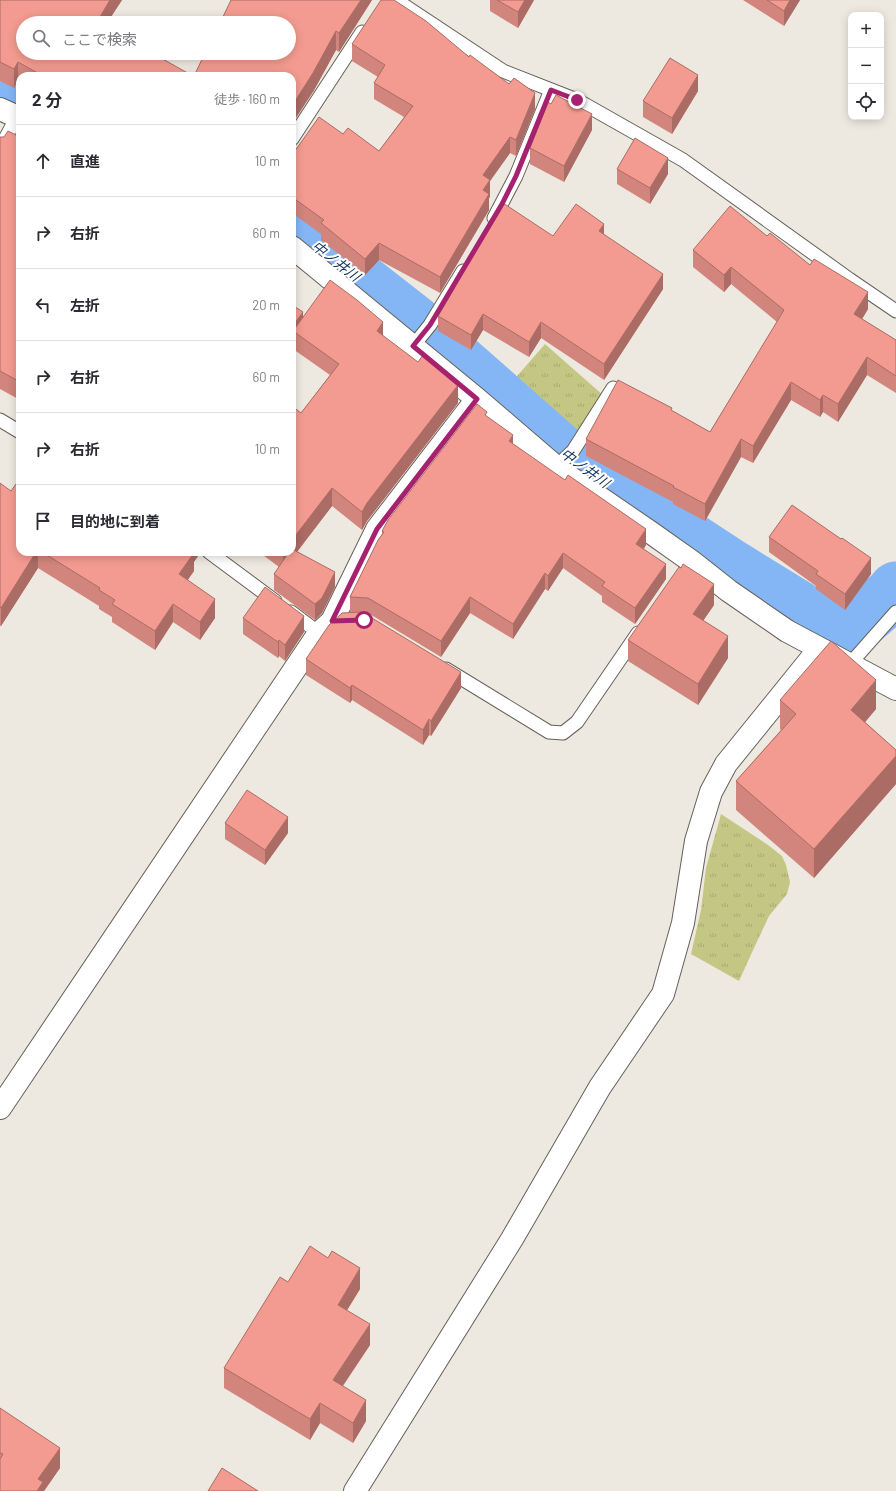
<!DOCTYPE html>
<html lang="ja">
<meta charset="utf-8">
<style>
body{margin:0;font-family:Barlow,"Noto Sans JP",sans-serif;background:#f2f2f3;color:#2b2b33}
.controls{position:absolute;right:12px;top:12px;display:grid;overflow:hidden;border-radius:8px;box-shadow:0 2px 10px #0003}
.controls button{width:36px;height:36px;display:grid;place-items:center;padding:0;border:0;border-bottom:1px solid #e1e1e2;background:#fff;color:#2b2b33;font:20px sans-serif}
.stop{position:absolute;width:12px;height:12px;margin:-9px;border:3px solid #a7226e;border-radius:50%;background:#fff}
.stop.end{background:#a7226e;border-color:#fff;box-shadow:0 1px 4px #0008}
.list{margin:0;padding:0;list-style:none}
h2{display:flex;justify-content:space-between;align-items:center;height:52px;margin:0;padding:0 16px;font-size:17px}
h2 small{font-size:13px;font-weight:400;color:#7c7c81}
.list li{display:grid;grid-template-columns:26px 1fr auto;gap:12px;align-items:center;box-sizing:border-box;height:72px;padding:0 16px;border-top:1px solid #e1e1e2}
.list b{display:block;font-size:15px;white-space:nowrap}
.list em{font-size:13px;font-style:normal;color:#7c7c81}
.icon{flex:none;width:22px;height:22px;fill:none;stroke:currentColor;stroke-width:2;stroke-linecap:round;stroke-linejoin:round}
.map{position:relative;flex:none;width:896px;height:1491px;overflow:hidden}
.search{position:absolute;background:#fff;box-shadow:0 2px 10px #0003;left:16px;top:16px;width:280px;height:44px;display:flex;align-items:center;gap:10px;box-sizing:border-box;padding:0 14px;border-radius:22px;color:#7c7c81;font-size:15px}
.panel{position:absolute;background:#fff;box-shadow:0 2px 10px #0003;left:16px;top:72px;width:280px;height:484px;border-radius:12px}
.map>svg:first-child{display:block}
.grass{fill:url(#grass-tufts)}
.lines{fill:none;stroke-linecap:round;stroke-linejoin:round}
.river{stroke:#84b6f6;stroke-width:55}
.service-casing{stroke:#65615a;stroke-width:15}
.minor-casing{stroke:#65615a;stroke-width:24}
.service{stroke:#fff;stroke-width:13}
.minor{stroke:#fff;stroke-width:22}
.wall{fill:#d1857c}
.shaded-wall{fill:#aa6c65}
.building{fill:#f39b90;stroke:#aa6c65}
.route{stroke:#a7226e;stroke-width:5}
.labels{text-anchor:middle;stroke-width:4;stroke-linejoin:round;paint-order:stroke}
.water-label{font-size:14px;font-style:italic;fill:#11325b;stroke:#fff}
</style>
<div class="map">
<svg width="896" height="1491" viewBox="0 0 896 1491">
<defs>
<pattern id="grass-tufts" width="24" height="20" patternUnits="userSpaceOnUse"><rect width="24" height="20" fill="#c4c783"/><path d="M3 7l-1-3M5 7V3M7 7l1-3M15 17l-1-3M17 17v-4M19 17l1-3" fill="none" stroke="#a8aa71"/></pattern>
</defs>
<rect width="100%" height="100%" fill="#eee9e0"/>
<path class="grass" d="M 545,344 L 604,396 L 579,436 L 570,443 L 559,441 L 505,390 Z
M 721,814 L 768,845 L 782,856 L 786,865 L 790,882 L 787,894 L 769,916 L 754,948 L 739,981 L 691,954 L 701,910 L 706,868 Z"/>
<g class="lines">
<path class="river" d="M 0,90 L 20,100
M 292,227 L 415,323 L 576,465 L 732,567 L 844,636 L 891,595 L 896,589"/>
<defs>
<path id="service" d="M 396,0 L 503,71 L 577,100 L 683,160 L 849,279 L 896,311
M 292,139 L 362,32
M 0,148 L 17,117
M 494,218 L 516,176 L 551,90
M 413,346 L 430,325 L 463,271
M 0,420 L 20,432
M 556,467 L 573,451 L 613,388
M 209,552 L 275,601
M 291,612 L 319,633
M 849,665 L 896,612
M 446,669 L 549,732 L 563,733 L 577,722 L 638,633"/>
<path id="minor" d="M 0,109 L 20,118
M 292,247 L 477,399 L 561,471 L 650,532 L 691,561 L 729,591 L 787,631 L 896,689
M 0,1108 L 319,633 L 332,621 L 377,529 L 477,399
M 355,1491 L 512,1239 L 600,1087 L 663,994 L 683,923 L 696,841 L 711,792 L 726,764 L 819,649"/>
</defs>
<use href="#service" class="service-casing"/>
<use href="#minor" class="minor-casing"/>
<use href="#service" class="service"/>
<use href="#minor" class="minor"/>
</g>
<path class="wall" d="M 0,0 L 122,0 L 107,23 L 23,23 L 193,76 L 20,76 L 20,81 L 18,80 L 14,88 L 0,81 Z
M 231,0 L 372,0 L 339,52 L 336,50 L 313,92 L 292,76 Z
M 490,0 L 534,0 L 518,28 L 490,11 Z
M 743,0 L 800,0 L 784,26 Z
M 352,44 L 469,57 L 535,109 L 516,156 L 510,153 L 490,181 L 490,197 L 489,198 L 489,210 L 440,293 L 379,260 L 365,275 L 321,240 L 321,234 L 292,213 L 292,155 L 343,134 L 379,151 L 404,117 L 374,99 L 374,83 L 378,77 L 352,61 Z
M 698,91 L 672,134 L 643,117 L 643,101 Z
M 592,130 L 564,182 L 530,164 L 530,148 Z
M 0,137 L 20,137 L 20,400 L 0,389 Z
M 617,169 L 668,174 L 650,204 L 617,184 Z
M 604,234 L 663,289 L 604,380 L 541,338 L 529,357 L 483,330 L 471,350 L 438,331 L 438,316 L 454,289 L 454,286 L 553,236 Z
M 767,236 L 810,265 L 868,309 L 862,319 L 896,340 L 896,393 L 867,375 L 838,422 L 823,412 L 820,417 L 791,400 L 753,463 L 741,457 L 705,521 L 673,504 L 673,502 L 586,456 L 586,439 L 672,411 L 710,432 L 777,322 L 731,284 L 724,292 L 693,267 L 693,250 Z
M 292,305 L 303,318 L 383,336 L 458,403 L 367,521 L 362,530 L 332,506 L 297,552 L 335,587 L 322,613 L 315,620 L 274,590 L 274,574 L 279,567 L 259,552 L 292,552 L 301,413 L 330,375 L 293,349 L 293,343 L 292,345 Z
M 487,417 L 513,444 L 646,545 L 644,549 L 666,579 L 635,624 L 602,602 L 602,596 L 563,568 L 548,591 L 545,589 L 513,639 L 470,613 L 441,657 L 368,613 L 363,613 L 461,688 L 431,736 L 429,735 L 423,745 L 352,700 L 350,703 L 306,675 L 306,659 L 350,612 L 350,597 L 382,534 L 382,531 Z
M 0,483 L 20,552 L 127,552 L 129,553 L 194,562 L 194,571 L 187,580 L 215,618 L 200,640 L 173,622 L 155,650 L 112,622 L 112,617 L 99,609 L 99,606 L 38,568 L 1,626 L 0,626 Z
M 769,537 L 871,574 L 845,610 L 816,589 L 816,586 L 769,552 Z
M 714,605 L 703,621 L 728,658 L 698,705 L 628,661 L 628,640 Z
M 243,618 L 304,632 L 285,661 L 279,656 L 278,658 L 243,634 Z
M 780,700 L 876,709 L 865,722 L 896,750 L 896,784 L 814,878 L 736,810 L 736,781 L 781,730 L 780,729 Z
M 225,823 L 288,833 L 265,865 L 225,839 Z
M 288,1282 L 360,1289 L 347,1310 L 370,1345 L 343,1386 L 366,1421 L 353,1443 L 320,1423 L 310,1440 L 224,1388 L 224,1368 Z
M 0,1408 L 60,1468 L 44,1491 L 0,1491 Z"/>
<path class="shaded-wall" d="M 110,0 L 122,0 L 107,23 L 97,23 L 97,22 Z
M 361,0 L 372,0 L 339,52 L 339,33 Z
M 525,0 L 534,0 L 518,28 L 518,12 Z
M 790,0 L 800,0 L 784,26 L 784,11 Z
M 336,31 L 336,50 L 313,92 L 292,124 L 292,106 Z
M 18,62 L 18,80 L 14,88 L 14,69 Z
M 698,75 L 698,91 L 672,134 L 672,118 Z
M 535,93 L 535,109 L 516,156 L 516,140 Z
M 592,114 L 592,130 L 564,182 L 564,166 Z
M 510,137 L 510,153 L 490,181 L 490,197 L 489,198 L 489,210 L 440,293 L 440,277 L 483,175 Z
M 668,158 L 668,174 L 650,204 L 650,188 Z
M 604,224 L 604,240 L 599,231 Z
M 379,243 L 379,260 L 365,275 L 365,259 Z
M 731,267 L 731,284 L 724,292 L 724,275 Z
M 663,274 L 663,289 L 604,380 L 604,364 Z
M 868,292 L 868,309 L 854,332 L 854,314 Z
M 303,312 L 303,331 L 293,331 L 293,343 L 292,345 L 292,327 Z
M 483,314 L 483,330 L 471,350 L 471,335 Z
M 383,322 L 383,340 L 377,331 Z
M 541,322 L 541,338 L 529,357 L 529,342 Z
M 867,357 L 867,375 L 838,422 L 838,404 Z
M 791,382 L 791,400 L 753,463 L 753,446 Z
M 458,385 L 458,403 L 367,521 L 362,530 L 362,512 L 367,503 Z
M 823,395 L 823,412 L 820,417 L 820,400 Z
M 513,435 L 513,451 L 509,441 Z
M 741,439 L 741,457 L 705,521 L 705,504 Z
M 332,488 L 332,506 L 283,570 L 283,552 L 292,552 L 292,540 Z
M 646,529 L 646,545 L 636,559 L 636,544 Z
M 36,552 L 38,552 L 38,568 L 1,626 L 1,608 Z
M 189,552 L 201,552 L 194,562 L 194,571 L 179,593 L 179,574 Z
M 563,553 L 563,568 L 548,591 L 548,576 Z
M 871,558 L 871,574 L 845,610 L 845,594 Z
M 666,564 L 666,579 L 635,624 L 635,608 Z
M 335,572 L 335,587 L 322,613 L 315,620 L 315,604 Z
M 545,573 L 545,589 L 513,639 L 513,624 Z
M 714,584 L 714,605 L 693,635 L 693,614 Z
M 470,597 L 470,613 L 441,657 L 441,641 Z
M 215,599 L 215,618 L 200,640 L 200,622 Z
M 173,604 L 173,622 L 155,650 L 155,631 Z
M 304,616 L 304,632 L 285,661 L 285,645 Z
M 728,636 L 728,658 L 698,705 L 698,684 Z
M 279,640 L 279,656 L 278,658 L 278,642 Z
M 461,672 L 461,688 L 431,736 L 431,721 Z
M 876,680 L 876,709 L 851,739 L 851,710 Z
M 352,685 L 352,700 L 350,703 L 350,688 Z
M 429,719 L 429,735 L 423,745 L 423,730 Z
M 896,756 L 896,784 L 814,878 L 814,849 Z
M 288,817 L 288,833 L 265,865 L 265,850 Z
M 360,1268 L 360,1289 L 338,1325 L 338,1305 Z
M 370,1324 L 370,1345 L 333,1400 L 333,1380 Z
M 366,1400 L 366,1421 L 353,1443 L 353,1423 Z
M 320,1403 L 320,1423 L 310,1440 L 310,1419 Z
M 60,1448 L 60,1468 L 44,1491 L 37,1491 L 38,1479 Z"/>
<path class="building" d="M 0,0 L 110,0 L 97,22 L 99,23 L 23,23 L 23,53 L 152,53 L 193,76 L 43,76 L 18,62 L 14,69 L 0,62 Z
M 231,0 L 361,0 L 339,33 L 336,31 L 313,73 L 292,106 L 292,76 L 194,76 L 205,53 L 289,53 L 289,23 L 220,23 Z
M 381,0 L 394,0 L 426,21 L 469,57 L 470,55 L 509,84 L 514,78 L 535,93 L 516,140 L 510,137 L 483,175 L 490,180 L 483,190 L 489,194 L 440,277 L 379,243 L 365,259 L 321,223 L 324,220 L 292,197 L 292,155 L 319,117 L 343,134 L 348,128 L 379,151 L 413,106 L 374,83 L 385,65 L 352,44 Z
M 497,0 L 525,0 L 518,12 Z
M 767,0 L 790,0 L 784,11 Z
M 670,58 L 698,75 L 672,118 L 643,101 Z
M 556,95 L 592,114 L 564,166 L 530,148 L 548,102 L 551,104 Z
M 8,131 L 20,137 L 20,382 L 0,371 L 0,137 L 4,137 Z
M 635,138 L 668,158 L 650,188 L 617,169 Z
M 503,203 L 553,236 L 576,204 L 604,224 L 599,231 L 663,274 L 604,364 L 541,322 L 529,342 L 483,314 L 471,335 L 438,316 L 455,287 L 454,286 Z
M 730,206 L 767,236 L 770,233 L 810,265 L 814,259 L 868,292 L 854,314 L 896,340 L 896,376 L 867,357 L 838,404 L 823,395 L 820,400 L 791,382 L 753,446 L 741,439 L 705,504 L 673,487 L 674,486 L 586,439 L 618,380 L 672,408 L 671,410 L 710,432 L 784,310 L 731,267 L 724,275 L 693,250 Z
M 330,280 L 357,300 L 383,322 L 377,331 L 418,362 L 423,355 L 458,385 L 367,503 L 362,512 L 332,488 L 292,540 L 292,406 L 301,413 L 339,364 L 293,331 Z
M 292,305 L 303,312 L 292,327 Z
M 477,404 L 487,412 L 485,415 L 513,435 L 509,441 L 565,480 L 568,475 L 646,529 L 636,544 L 666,564 L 635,608 L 602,586 L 605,582 L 563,553 L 548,576 L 545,573 L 513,624 L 470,597 L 441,641 L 368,598 L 350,597 L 378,540 L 384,532 L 382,531 L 388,520 Z
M 0,483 L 11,491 L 16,484 L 20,486 L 20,552 L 36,552 L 1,608 L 0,607 Z
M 792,505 L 841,539 L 842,538 L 871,558 L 845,594 L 816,574 L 818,571 L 769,537 Z
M 292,549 L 335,572 L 322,598 L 315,604 L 274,574 L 289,552 L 292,552 Z
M 42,552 L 127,552 L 129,553 L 130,552 L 193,552 L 194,553 L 179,574 L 215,599 L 200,622 L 173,604 L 155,631 L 112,604 L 115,600 L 99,590 L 100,588 Z
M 683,564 L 714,584 L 693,614 L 728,636 L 698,684 L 628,640 L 679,567 L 681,568 Z
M 265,587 L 304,616 L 285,645 L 279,640 L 278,642 L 243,618 Z
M 362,612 L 461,672 L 431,721 L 429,719 L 423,730 L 352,685 L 350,688 L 306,659 L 329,625 L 342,613 Z
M 831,641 L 876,680 L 851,710 L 896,750 L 896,756 L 814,849 L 736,781 L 796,714 L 780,700 Z
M 247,790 L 288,817 L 265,850 L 225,823 Z
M 310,1246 L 328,1258 L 332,1251 L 360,1268 L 338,1305 L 370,1324 L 333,1380 L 366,1400 L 353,1423 L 320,1403 L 310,1419 L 224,1368 L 280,1277 L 288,1282 Z
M 0,1408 L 60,1448 L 38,1479 L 43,1482 L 37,1491 L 0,1491 L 0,1459 L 3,1454 L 0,1453 Z
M 222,1468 L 258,1491 L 208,1491 Z"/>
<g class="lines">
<path class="route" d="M 364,620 L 332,621 L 377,529 L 477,399 L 413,346 L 430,325 L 502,204 L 516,176 L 551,90 L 577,100"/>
</g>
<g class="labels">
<g class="water-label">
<text transform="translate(336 261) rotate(38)" y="5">中ノ井川</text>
<text transform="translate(585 468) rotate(36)" y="5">中ノ井川</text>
</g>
</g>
</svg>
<div class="controls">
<button>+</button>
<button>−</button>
<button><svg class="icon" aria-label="locate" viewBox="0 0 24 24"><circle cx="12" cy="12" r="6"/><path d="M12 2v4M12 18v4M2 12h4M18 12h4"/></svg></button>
</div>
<div class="stop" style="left:364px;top:620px"></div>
<div class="stop end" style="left:577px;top:100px"></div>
<div class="search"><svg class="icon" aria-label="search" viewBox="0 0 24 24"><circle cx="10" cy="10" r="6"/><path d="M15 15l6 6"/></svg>ここで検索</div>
<section class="panel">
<h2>2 分<small>徒歩 · 160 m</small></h2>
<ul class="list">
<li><svg class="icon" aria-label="ahead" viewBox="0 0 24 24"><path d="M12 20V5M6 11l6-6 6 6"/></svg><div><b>直進</b></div><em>10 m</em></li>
<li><svg class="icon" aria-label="right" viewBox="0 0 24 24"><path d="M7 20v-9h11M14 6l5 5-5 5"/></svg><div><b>右折</b></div><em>60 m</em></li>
<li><svg class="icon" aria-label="left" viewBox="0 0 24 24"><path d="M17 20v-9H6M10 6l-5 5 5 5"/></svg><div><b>左折</b></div><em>20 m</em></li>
<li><svg class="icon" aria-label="right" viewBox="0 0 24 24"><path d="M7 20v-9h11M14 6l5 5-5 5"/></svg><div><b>右折</b></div><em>60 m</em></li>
<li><svg class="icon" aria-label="right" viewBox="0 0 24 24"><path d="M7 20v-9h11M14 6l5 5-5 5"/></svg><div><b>右折</b></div><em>10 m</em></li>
<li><svg class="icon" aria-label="arrive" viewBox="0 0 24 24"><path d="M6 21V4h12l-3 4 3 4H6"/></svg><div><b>目的地に到着</b></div></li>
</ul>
</section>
</div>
